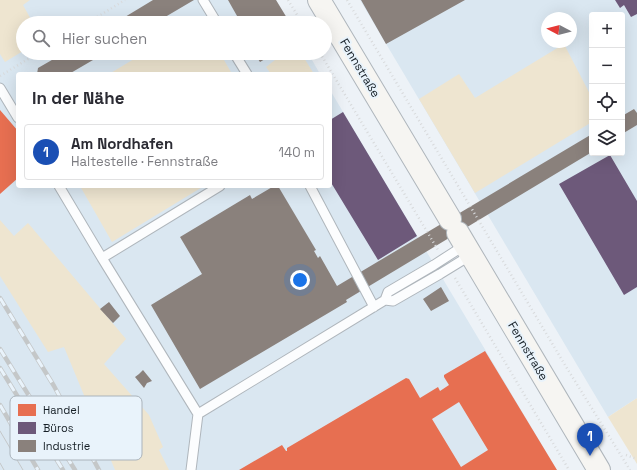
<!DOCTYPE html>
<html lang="de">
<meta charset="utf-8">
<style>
body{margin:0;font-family:"Space Grotesk",sans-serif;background:#f7f7f7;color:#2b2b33}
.controls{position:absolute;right:12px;top:12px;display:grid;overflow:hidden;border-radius:4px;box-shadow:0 4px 16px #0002}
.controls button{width:36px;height:36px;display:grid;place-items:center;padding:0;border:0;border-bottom:1px solid #e1e1e2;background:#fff;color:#2b2b33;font:20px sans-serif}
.compass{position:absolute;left:541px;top:12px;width:36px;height:36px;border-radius:50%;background:#fff;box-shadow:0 4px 16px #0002;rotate:277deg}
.you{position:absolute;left:300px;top:280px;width:14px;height:14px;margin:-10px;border:3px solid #fff;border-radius:50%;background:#1a73e8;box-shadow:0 0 0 6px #1a73e833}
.badge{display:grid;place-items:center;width:26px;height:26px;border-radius:50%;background:#111827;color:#fff;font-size:13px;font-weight:700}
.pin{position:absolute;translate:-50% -33px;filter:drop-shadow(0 1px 2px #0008)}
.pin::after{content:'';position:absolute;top:21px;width:14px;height:12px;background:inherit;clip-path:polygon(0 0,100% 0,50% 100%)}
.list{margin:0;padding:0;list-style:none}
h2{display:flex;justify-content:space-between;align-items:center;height:52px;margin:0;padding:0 16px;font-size:17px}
h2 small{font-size:13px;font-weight:400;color:#7c7c81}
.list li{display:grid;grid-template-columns:26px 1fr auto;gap:12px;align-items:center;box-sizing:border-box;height:56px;margin:0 8px 8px;padding:0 8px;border:1px solid #e1e1e2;border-radius:4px}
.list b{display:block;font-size:15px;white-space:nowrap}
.list p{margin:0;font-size:13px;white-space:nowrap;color:#7c7c81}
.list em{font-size:13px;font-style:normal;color:#7c7c81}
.icon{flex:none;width:22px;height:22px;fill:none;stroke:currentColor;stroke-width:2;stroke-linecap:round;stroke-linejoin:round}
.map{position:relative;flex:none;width:637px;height:470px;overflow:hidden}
.search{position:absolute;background:#fff;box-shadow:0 4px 16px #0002;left:16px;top:16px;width:316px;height:44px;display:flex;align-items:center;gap:10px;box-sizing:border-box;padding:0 14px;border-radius:22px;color:#7c7c81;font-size:15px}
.panel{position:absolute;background:#fff;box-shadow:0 4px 16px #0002;left:16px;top:72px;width:316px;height:116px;border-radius:4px}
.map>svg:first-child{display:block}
.built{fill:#dae7f1;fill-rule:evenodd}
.green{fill:#eee5d0}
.shops{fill:#e76f51;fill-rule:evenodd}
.offices{fill:#6d597a}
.industry{fill:#8a817c}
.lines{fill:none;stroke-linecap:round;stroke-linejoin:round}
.lane-casing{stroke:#afb6bc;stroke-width:11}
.secondary-casing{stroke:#afb6bc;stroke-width:24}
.path{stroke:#d8dadc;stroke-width:2.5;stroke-dasharray:1 3;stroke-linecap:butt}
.lane{stroke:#fcfdfe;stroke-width:9}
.secondary{stroke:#f6f5f2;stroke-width:22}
.tram{stroke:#c4c7c8;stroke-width:1}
.rail-casing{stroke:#c4c7c8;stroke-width:4.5}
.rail{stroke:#e9f3fb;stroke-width:3;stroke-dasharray:9;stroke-linecap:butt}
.labels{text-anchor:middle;stroke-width:4;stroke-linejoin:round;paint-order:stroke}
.street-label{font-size:12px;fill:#161f26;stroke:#e9f3fb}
.key{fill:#e9f3fb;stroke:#aab3bb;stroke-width:1}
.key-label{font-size:11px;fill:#161f26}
</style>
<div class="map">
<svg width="637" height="470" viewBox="0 0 637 470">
<rect width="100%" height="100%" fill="#edf2f7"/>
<path class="built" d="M 0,0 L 276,0 L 290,23 L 23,23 L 23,53 L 308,53 L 320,74 L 18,74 L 18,186 L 330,186 L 330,90 L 557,470 L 0,470 Z
M 360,0 L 637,0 L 637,398 L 608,417 ZM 592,15 L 622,15 L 622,153 L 592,153 ZM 547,18 L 571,18 L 571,42 L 547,42 Z"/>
<path class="green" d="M 0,0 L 30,0 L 23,5 L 33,23 L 23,23 L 23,51 L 5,62 L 0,54 Z
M 564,44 L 592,98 L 592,122 L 475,193 L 419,99 L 459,74 L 475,98 Z
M 144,53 L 220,53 L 232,74 L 109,74 Z
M 284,53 L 301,53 L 314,74 L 271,74 L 266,67 Z
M 80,186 L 204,186 L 112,242 Z
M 0,220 L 14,236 L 28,223 L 126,339 L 104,364 L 149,415 L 163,447 L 159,450 L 169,470 L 115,470 L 64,347 L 48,352 L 0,276 Z
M 637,398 L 637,464 L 608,417 Z"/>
<path class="shops" d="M 0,110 L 18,131 L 18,178 L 0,194 Z
M 485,351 L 557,470 L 239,470 L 282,445 L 286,451 L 287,451 L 287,448 L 406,378 L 409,379 L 420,398 L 438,387 L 440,391 L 449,385 L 444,377 L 444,375 ZM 459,402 L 488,450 L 461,467 L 432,419 Z"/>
<path class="offices" d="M 615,0 L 637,0 L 637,14 L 631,17 L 624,5 L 620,8 Z
M 343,112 L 417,236 L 378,260 L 330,181 L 330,120 Z
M 610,155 L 637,201 L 637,287 L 624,295 L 559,184 Z"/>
<path class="industry" d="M 153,0 L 194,0 L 155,23 L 115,23 Z
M 228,0 L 276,0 L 290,23 L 241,23 Z
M 361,0 L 465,0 L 386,44 Z
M 64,53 L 105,53 L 69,74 L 37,74 L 38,68 Z
M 254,53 L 275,53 L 260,62 Z
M 634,109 L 637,113 L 637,125 L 622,134 L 622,116 Z
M 592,134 L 592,152 L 346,300 L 347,302 L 200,389 L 151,305 L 202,274 L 180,237 L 250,195 L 252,199 L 274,186 L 278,186 L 316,250 L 314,251 L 318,258 L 320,256 L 337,286 Z
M 441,287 L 449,301 L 431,311 L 423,299 Z
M 109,302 L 120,316 L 113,323 L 100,309 Z
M 143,370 L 152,381 L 147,383 L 144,388 L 135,377 L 139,374 Z"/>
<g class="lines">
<defs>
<path id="lane" d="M 203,0 L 217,23
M 234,53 L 247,74
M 0,88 L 18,118
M 59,186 L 102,258 L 220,186
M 310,186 L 374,307
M 102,258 L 198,414 L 385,300 L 388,292 L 434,265 L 465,245
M 385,300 L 393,301 L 440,274 L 471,255
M 191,470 L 198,414"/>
<path id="secondary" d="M 319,0 L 450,219
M 458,233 L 599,470"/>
</defs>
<use href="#lane" class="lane-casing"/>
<use href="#secondary" class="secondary-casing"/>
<path class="path" d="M 288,0 L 302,23
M 347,0 L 565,365 L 630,470
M 87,23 L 125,0
M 320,53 L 438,250
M 0,76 L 38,53
M 455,278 L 569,470
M 626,455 L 637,459"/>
<use href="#lane" class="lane"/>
<use href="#secondary" class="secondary"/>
<path class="tram" d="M 0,431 L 23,470
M 0,463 L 4,470"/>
<defs>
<path id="rail" d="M 0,298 L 54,386 L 99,470
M 0,349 L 75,470
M 0,368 L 63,470
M 0,405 L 38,470"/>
</defs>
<use href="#rail" class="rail-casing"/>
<use href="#rail" class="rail"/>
</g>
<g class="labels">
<g class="street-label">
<text transform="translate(360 68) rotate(59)" y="4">Fennstraße</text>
<text transform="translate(528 351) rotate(59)" y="4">Fennstraße</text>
</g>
</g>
<rect x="10" y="396" width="132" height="64" rx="6" class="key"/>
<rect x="18" y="404" width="18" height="12" fill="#e76f51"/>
<rect x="18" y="422" width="18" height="12" fill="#6d597a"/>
<rect x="18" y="440" width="18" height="12" fill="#8a817c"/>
<g class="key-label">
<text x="43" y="414">Handel</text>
<text x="43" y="432">Büros</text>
<text x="43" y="450">Industrie</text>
</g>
</svg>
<div class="controls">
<button>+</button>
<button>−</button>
<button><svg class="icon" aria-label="locate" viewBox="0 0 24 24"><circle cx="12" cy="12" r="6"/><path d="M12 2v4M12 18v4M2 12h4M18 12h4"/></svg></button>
<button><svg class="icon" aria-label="layers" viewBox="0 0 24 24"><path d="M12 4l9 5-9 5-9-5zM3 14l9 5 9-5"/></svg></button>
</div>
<svg class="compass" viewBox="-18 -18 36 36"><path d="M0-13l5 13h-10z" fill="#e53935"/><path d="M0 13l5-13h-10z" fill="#7c7c81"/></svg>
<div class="you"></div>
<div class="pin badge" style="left:590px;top:456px;background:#1a4fb4">1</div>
<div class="search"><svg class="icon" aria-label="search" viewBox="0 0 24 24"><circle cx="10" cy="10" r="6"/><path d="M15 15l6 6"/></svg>Hier suchen</div>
<section class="panel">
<h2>In der Nähe<small></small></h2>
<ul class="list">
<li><span class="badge" style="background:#1a4fb4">1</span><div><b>Am Nordhafen</b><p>Haltestelle · Fennstraße</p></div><em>140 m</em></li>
</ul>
</section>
</div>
